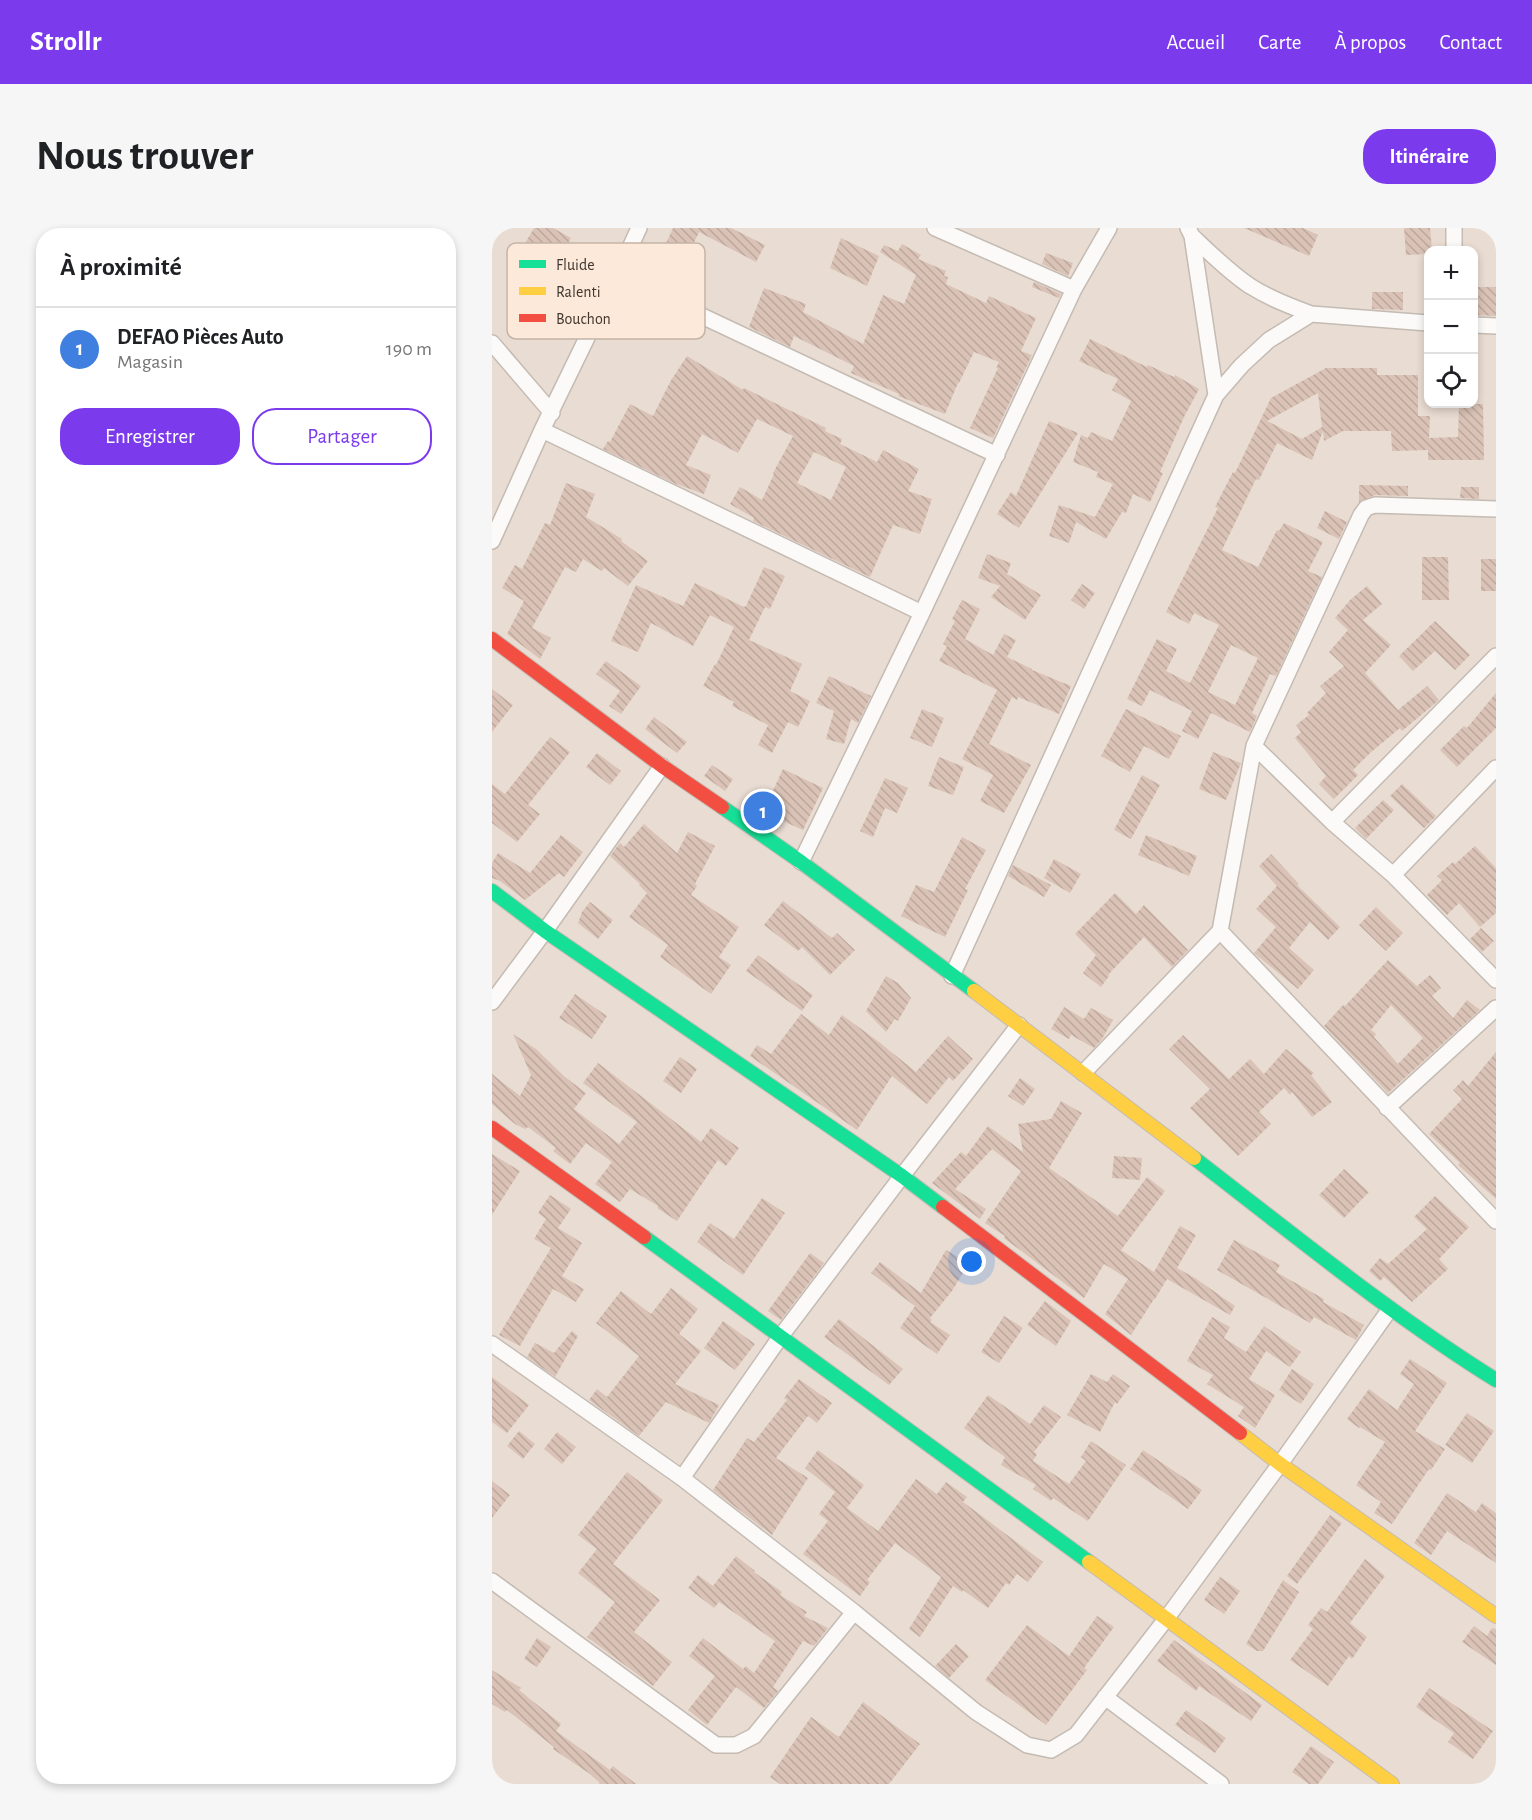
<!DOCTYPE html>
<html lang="fr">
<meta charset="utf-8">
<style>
body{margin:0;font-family:"Alegreya Sans",sans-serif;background:#f6f6f6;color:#202124}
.controls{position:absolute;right:18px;top:18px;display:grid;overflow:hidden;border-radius:12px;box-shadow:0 3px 9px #0003}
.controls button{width:54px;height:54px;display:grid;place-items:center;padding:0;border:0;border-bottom:2px solid #e0e0e0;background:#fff;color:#202124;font:30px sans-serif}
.you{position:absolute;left:480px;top:1034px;width:21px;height:21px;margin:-15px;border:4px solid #fff;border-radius:50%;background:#1a73e8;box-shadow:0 0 0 9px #1a73e833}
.badge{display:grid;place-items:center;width:39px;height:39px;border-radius:50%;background:#7c3aed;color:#fff;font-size:20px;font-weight:700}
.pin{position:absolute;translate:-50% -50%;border:3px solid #fff;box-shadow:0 2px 6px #0006}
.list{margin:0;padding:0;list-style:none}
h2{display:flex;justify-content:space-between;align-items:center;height:78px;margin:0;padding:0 24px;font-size:26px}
h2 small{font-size:20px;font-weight:400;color:#757577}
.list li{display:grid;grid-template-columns:39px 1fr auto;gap:18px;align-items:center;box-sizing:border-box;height:84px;padding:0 24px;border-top:2px solid #e0e0e0}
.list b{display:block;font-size:22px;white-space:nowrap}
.list p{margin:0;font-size:20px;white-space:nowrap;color:#757577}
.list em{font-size:20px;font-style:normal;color:#757577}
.actions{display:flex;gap:12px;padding:18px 24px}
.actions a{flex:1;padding:14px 0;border:2px solid #7c3aed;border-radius:24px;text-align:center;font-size:21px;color:#7c3aed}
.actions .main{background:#7c3aed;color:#fff}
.icon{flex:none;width:33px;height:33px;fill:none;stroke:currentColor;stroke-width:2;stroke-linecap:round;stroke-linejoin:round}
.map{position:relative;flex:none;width:1004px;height:1556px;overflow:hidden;border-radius:24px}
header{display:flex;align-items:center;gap:36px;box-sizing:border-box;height:84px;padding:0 30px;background:#7c3aed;color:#fff}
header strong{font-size:28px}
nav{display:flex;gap:33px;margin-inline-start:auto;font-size:21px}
.intro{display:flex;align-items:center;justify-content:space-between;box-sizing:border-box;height:144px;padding:0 36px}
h1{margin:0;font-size:42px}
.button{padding:15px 27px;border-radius:24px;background:#7c3aed;color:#fff;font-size:21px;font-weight:700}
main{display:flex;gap:36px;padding:0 36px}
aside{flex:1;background:#fff;border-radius:24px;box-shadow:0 3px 9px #0003}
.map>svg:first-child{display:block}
.building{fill:url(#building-back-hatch);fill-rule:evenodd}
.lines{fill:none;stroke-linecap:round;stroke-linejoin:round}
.street-casing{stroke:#c4bbb3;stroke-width:18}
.fast-casing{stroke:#c4bbb3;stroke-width:16}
.slow-casing{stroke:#c4bbb3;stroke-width:16}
.jam-casing{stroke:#c4bbb3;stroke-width:16}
.street{stroke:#fcfaf8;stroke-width:15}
.fast{stroke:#16e098;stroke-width:14}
.slow{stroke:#ffcf43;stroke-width:14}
.jam{stroke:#f24e42;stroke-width:14}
.key{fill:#fce9da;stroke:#c4b4a7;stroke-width:1.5}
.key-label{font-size:16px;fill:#40372f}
</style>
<header>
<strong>Strollr</strong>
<nav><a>Accueil</a><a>Carte</a><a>À propos</a><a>Contact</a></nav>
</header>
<div class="intro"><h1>Nous trouver</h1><a class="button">Itinéraire</a></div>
<main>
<aside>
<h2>À proximité<small></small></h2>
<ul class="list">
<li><span class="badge" style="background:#3f7fe0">1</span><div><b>DEFAO Pièces Auto</b><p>Magasin</p></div><em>190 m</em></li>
</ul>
<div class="actions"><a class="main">Enregistrer</a><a>Partager</a></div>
</aside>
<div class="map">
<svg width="1004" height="1556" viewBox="0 0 1004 1556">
<defs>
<pattern id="building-back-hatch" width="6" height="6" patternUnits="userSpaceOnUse" patternTransform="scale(1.5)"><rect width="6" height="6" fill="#dac3b6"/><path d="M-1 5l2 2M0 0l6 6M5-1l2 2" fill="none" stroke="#bca89d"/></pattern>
</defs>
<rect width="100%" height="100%" fill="#e9dcd2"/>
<path class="building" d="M 42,0 L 61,0 L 79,10 L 71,24 L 80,28 L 52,87 L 20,72 L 31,50 L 17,43 Z
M 181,0 L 239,0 L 273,17 L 264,34 L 207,4 L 189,42 L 167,31 Z
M 752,0 L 811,0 L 826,7 L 817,28 Z
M 912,0 L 938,0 L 940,22 L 936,22 L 936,26 L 914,27 Z
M 349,10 L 387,28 L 375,58 L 338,40 Z
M 410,16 L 429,27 L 426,31 L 454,43 L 452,48 L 456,49 L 454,56 L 494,75 L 497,68 L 544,90 L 529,123 L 540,127 L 501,210 L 478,200 L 506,140 L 504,140 L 507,134 L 482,124 L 467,155 L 466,155 L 453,186 L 406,168 L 407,166 L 359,145 L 362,138 L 302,108 L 298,119 L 257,99 L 272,60 L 314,76 L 311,84 L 371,116 L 391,67 L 412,76 L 424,47 L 388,24 L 392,17 L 406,23 Z
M 554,25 L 581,35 L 576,48 L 550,36 Z
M 542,54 L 569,66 L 567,70 L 540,59 Z
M 983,59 L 1004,59 L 1004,88 L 983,87 Z
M 880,64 L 911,64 L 911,82 L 880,81 Z
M 598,111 L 655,139 L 656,137 L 682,149 L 683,147 L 707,161 L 692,189 L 668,244 L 671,245 L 658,274 L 641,266 L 634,285 L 630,284 L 614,311 L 584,294 L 577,315 L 557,308 L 567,277 L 603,289 L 621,256 L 604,249 L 606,244 L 581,234 L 589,207 L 596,210 L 599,204 L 620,213 L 639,173 L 620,162 L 626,151 L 587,133 Z
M 195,128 L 251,162 L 252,160 L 334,200 L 333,203 L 350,211 L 348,216 L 385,234 L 391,222 L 427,241 L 416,263 L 440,271 L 428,306 L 401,297 L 378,349 L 261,293 L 262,290 L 238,276 L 248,259 L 270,272 L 282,246 L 281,245 L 301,208 L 265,191 L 246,225 L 210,206 L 194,237 L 219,247 L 212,266 L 184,256 L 111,221 L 116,213 L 118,214 L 138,176 L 161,188 L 178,154 ZM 322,224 L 354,239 L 339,272 L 305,255 Z
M 834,140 L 885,140 L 885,147 L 926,147 L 926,188 L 938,188 L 937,210 L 966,209 L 967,176 L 991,176 L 992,232 L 936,232 L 936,222 L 900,223 L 899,203 L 851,203 L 832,213 L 831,203 L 820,232 L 785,215 L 767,252 L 764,251 L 730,322 L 766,339 L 785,302 L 787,303 L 792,295 L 831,314 L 816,343 L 830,349 L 784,448 L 778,446 L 760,485 L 765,488 L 758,504 L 719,485 L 706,511 L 690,503 L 700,483 L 658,462 L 650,478 L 635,471 L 665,411 L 685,421 L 674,443 L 698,455 L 727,397 L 702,385 L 697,396 L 674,384 L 726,280 L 723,279 L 741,244 L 743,245 L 779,170 ZM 826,165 L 830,199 L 810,211 L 775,193 ZM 739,417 L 766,430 L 743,477 L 716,464 Z
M 557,193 L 586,205 L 527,300 L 505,286 L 519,264 L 524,268 Z
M 74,255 L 103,266 L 94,289 L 130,311 L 129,313 L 156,333 L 136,358 L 112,340 L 110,343 L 91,331 L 84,344 L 73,339 L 40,400 L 59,410 L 48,431 L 15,406 L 32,373 L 10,360 L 23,337 L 30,341 L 53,295 L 58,297 Z
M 867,257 L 916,258 L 916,268 L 883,267 L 867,274 Z
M 969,259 L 987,259 L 987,271 L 968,270 Z
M 833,283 L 855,294 L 847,311 L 825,300 Z
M 495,326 L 519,335 L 515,346 L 549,367 L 533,392 L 499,369 L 508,358 L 486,350 Z
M 930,329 L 956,329 L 957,372 L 930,372 Z
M 989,331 L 1004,331 L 1004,363 L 989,363 Z
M 272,339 L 293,348 L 278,381 L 273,379 L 257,412 L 310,436 L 298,463 L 318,473 L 306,499 L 296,494 L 280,525 L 266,517 L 276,497 L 240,478 L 242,474 L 211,458 L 223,436 L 224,437 L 242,399 L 218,387 L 201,418 L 159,395 L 146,424 L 119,413 L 144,357 L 191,378 L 203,355 L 252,379 L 254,378 Z
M 590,356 L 603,365 L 592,381 L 579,372 Z
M 875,358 L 890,376 L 871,392 L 899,417 L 873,445 L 906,482 L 935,458 L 947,472 L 910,503 L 908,500 L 877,526 L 861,542 L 866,547 L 842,571 L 827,556 L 834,548 L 803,510 L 809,504 L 804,497 L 817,487 L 815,485 L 834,465 L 828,458 L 852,438 L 837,424 L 856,402 L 843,390 L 858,372 Z
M 470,372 L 488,381 L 473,411 L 501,427 L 512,406 L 524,412 L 515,429 L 540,441 L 540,442 L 579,458 L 567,486 L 526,469 L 525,472 L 520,469 L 497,516 L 539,537 L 512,585 L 488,573 L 501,547 L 470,531 L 505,462 L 447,433 L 455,418 L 451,416 L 463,393 L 460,391 Z
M 943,393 L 978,427 L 963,442 L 943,423 L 921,443 L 907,428 Z
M 114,433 L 149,458 L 129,486 L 117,478 L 128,463 L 104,446 Z
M 337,448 L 379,468 L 366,495 L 359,491 L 352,516 L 334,511 L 342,483 L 324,475 Z
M 0,461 L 21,477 L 0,504 Z
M 1004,465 L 1004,500 L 965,539 L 948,522 L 972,498 L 975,500 Z
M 430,481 L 452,490 L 440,519 L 418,510 Z
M 634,481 L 689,508 L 677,531 L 652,518 L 638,544 L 609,528 Z
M 162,489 L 195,514 L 185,525 L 153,501 Z
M 58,509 L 78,524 L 36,577 L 48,586 L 25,614 L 0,595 L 0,556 L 13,566 Z
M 721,524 L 749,535 L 734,572 L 707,561 Z
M 105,525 L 129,543 L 118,557 L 94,539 Z
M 447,529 L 472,539 L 461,567 L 436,558 Z
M 220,537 L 241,551 L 233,563 L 212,548 Z
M 291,541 L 331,560 L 311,602 L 271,584 Z
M 650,547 L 668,557 L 639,611 L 622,602 Z
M 393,550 L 416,560 L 405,585 L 393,580 L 381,609 L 368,603 Z
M 910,556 L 944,588 L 932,600 L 898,568 Z
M 891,572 L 902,582 L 874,611 L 863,600 Z
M 152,596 L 185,625 L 196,604 L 223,618 L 203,656 L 205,658 L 199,667 L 247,699 L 227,729 L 239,737 L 219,766 L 168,729 L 176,717 L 137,689 L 155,665 L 147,657 L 148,656 L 118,628 L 128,615 L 132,619 Z
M 69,607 L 91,624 L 72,649 L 67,645 L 33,672 L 8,653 L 0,650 L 0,635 L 6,625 L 38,645 Z
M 654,607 L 705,628 L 697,648 L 646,627 Z
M 470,609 L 494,622 L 473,661 L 476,662 L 453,709 L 409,688 L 424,657 L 442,664 Z
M 983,618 L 1004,640 L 1004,685 L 988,699 L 967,675 L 955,687 L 935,667 L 950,652 L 945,648 L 961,634 L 963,636 Z
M 779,626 L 807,656 L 805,657 L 848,699 L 836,712 L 818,694 L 797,720 L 822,742 L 806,761 L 762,725 L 784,699 L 764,681 L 785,658 L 767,638 Z
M 562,631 L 589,646 L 578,665 L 552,650 Z
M 521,637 L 559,657 L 552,669 L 516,648 Z
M 623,665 L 644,686 L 652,677 L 696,722 L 680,739 L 652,709 L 616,747 L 617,748 L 609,759 L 591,745 L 604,727 L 583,706 Z
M 291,673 L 340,710 L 345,705 L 363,722 L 338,747 L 310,719 L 306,723 L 272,697 Z
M 98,674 L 121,692 L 106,711 L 86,695 L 90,684 Z
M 884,679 L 911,705 L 894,723 L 867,697 Z
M 989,700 L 1002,713 L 990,724 L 978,711 Z
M 266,727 L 321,767 L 310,783 L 254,743 Z
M 896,732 L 925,758 L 938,747 L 949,760 L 940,768 L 961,790 L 975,772 L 988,782 L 896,865 L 832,798 L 851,777 L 853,778 ZM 899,777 L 931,810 L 906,836 L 882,809 L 884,806 L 879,802 Z
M 394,748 L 406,755 L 419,770 L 406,793 L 403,791 L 394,804 L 374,783 Z
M 83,766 L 115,788 L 100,811 L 67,790 Z
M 572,779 L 592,791 L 599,780 L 621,792 L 610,811 L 602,820 L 579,807 L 577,811 L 559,801 Z
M 309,786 L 337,807 L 350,787 L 387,814 L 424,844 L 456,808 L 481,831 L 461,853 L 457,849 L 435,876 L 400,848 L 365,902 L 258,828 L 265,817 L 279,826 Z
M 21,806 L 44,821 L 73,849 L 94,865 L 82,881 L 127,916 L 145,894 L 91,855 L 106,835 L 209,914 L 219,900 L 247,920 L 234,938 L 226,932 L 185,993 L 165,980 L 166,978 L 138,961 L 128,974 L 103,956 L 120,934 L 94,915 L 78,936 L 61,923 L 64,920 L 36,899 L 33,901 L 23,896 L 0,876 L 0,846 L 28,868 L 39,847 Z
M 691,807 L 737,851 L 758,831 L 772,846 L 794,821 L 822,845 L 819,847 L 840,874 L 820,889 L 800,864 L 798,867 L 792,860 L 767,884 L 779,896 L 746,928 L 698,880 L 718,861 L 677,821 Z
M 1004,824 L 1004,971 L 966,937 L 968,935 L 937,906 L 970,871 L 961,862 L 971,852 L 976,858 Z
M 188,829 L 205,841 L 189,865 L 171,853 Z
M 528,850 L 543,861 L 531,878 L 516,868 Z
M 569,873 L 590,885 L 557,940 L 626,988 L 655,949 L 673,963 L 629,1022 L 662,1044 L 688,998 L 704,1007 L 685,1040 L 703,1050 L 743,1078 L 738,1087 L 675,1051 L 663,1071 L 662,1071 L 639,1107 L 613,1086 L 636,1051 L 612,1036 L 592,1070 L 512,1010 L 513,1008 L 493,995 L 529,943 L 500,921 L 463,961 L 494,981 L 488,991 L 440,955 L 469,924 L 474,928 L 496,898 L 531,924 L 526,896 L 559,891 Z
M 0,926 L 28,943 L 0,987 Z
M 622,928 L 650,930 L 648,952 L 620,950 Z
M 852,941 L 877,964 L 852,990 L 827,967 Z
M 58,967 L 79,981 L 66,1000 L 90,1015 L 70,1048 L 92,1061 L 84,1074 L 61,1061 L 28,1118 L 7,1107 L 59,1020 L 42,1011 L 54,991 L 46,985 Z
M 943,968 L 977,999 L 947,1031 L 956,1041 L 920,1074 L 892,1049 L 888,1053 L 877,1043 L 888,1030 L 896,1036 L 935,1001 L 922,989 Z
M 270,970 L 293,985 L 251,1047 L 205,1014 L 218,995 L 242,1011 Z
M 742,1012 L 788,1037 L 784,1044 L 832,1071 L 831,1074 L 872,1097 L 864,1112 L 822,1089 L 818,1095 L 725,1042 Z
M 454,1022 L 477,1035 L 460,1063 L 438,1090 L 440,1092 L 438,1094 L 458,1107 L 445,1126 L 408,1100 L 423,1078 L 379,1045 L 388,1034 L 429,1065 Z
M 318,1025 L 332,1035 L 289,1092 L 276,1083 Z
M 179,1060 L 206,1081 L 187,1106 L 209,1123 L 183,1156 L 227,1177 L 217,1195 L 174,1174 L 147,1208 L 97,1172 L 105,1161 L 115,1169 L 147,1128 L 104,1095 L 129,1063 L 159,1086 Z
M 553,1073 L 579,1093 L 564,1118 L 535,1097 Z
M 512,1088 L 531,1100 L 507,1135 L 489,1124 Z
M 720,1089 L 738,1099 L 732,1110 L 754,1124 L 772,1098 L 809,1124 L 798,1139 L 774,1123 L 757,1151 L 783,1167 L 763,1200 L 746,1188 L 752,1179 L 715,1156 L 721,1147 L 695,1133 Z
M 347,1091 L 411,1141 L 397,1157 L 332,1109 Z
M 231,1093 L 263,1116 L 243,1142 L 212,1120 Z
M 80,1103 L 86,1108 L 63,1149 L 35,1129 L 43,1115 L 62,1125 Z
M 918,1131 L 955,1155 L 923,1203 L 953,1221 L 939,1242 L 937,1241 L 900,1296 L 882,1285 L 889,1274 L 864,1257 L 893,1214 L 868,1199 L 867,1200 L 855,1191 L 877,1161 L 905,1182 L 922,1156 L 908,1146 Z
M 800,1141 L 822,1156 L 809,1176 L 787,1162 Z
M 599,1146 L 615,1154 L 621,1146 L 638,1158 L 625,1176 L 623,1174 L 608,1204 L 575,1187 Z
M 0,1149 L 37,1177 L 15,1205 L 0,1194 Z
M 307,1151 L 340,1175 L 325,1195 L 316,1188 L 284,1230 L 316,1250 L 280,1307 L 221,1262 L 255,1210 L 262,1214 L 295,1172 L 292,1170 Z
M 496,1167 L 538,1196 L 552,1177 L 569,1189 L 542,1224 L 545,1226 L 541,1233 L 577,1256 L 594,1233 L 589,1229 L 599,1213 L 634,1237 L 596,1293 L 561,1270 L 559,1273 L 541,1261 L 544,1257 L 509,1237 L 513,1229 L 472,1200 Z
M 975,1185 L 1002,1203 L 980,1235 L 953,1217 Z
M 27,1203 L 43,1216 L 31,1231 L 15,1218 Z
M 65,1204 L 84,1219 L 70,1236 L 52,1221 Z
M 326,1222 L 372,1257 L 355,1280 L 386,1303 L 424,1251 L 445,1266 L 454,1254 L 475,1269 L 471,1274 L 551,1334 L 536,1354 L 525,1346 L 517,1357 L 514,1355 L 496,1380 L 471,1362 L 470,1364 L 461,1358 L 428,1409 L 417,1401 L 449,1349 L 403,1315 L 375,1352 L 378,1354 L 368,1368 L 311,1326 L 336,1293 L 327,1286 L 343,1264 L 313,1240 Z
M 651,1222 L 710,1262 L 696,1281 L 638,1241 Z
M 135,1244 L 171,1272 L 121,1336 L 168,1372 L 142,1404 L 180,1434 L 161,1458 L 95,1409 L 123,1374 L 86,1345 L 105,1321 L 86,1307 Z
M 0,1253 L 18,1267 L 0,1290 Z
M 955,1265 L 984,1284 L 990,1275 L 1004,1285 L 1004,1335 L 955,1303 L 939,1327 L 922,1315 Z
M 838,1287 L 850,1295 L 805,1356 L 795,1348 Z
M 244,1328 L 263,1343 L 262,1344 L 290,1364 L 288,1367 L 315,1384 L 312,1388 L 336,1400 L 322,1418 L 311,1413 L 281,1459 L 286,1463 L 272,1480 L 244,1459 L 215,1497 L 196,1482 L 223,1448 L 197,1428 L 211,1410 L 251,1441 L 254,1438 L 262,1445 L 283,1413 L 227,1374 L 222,1380 L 196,1360 L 206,1347 L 221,1358 Z
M 873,1331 L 893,1348 L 858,1395 L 875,1409 L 860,1431 L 857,1428 L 836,1458 L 798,1432 L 821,1401 L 816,1397 L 829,1380 L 835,1384 Z
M 728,1349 L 748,1363 L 732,1386 L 712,1372 Z
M 791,1352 L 807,1364 L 771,1423 L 765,1423 L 754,1416 Z
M 605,1388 L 622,1399 L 592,1440 L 595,1442 L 554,1497 L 493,1452 L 535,1397 L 577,1428 Z
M 982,1398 L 995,1408 L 1000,1400 L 1004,1401 L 1004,1437 L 970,1414 Z
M 45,1410 L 59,1419 L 45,1439 L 32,1431 Z
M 682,1412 L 770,1477 L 759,1493 L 707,1458 L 704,1463 L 665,1433 Z
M 464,1416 L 477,1428 L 457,1450 L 443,1438 Z
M 0,1442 L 29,1460 L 27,1462 L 69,1496 L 64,1503 L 118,1542 L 121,1538 L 144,1556 L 107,1556 L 108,1555 L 98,1546 L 61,1521 L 62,1519 L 15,1482 L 13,1484 L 0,1476 Z
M 937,1460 L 1001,1503 L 981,1531 L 956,1514 L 962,1505 L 924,1479 Z
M 371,1474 L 428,1516 L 397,1556 L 288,1556 L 278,1549 L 319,1489 L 347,1509 Z
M 694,1482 L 734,1510 L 723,1525 L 683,1497 Z
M 819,1518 L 842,1534 L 826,1556 L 817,1556 L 800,1544 Z"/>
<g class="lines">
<defs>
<path id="street" d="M 443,0 L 582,61
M 696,0 L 700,8 L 724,167
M 962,0 L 962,22
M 700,8 C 718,25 737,44 758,58 C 777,70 798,78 819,86
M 125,48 L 505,227
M 982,97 L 1004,98
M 0,115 L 60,185
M 50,202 L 430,385
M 1004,281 L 883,277 L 874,280 L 869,287 L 762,518 L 728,703 L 1004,993
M 0,313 L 50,202 L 125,48 L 147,0
M 762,518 L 840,594 L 901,647 L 1004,752
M 840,594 L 1004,428
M 309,634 L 430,385 L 582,61 L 617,0
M 901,647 L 1004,540
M 460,748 L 724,167 L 750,137 L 777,112 L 819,86 L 936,95
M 0,774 L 53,703 L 170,538
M 591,845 L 728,703
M 895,880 L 1004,780
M 0,1116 L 190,1250 L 289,1108 L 410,948 L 527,797
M 190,1250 L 362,1384 L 484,1484 L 535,1517 L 559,1522 L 584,1507 L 674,1391 L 788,1236 L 898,1081
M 0,1353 L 224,1517 L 244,1517 L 262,1508 L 362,1384
M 613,1469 L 729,1556"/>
<path id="fast" d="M 230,579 L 309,634 L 482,763
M 0,663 L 53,703 L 410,948 L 451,979
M 702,930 C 801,1006 898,1086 1004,1152
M 152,1009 L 597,1334"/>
<path id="slow" d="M 482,763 L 702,930
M 748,1205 L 788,1236 L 1004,1388
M 597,1334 L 900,1556"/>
<path id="jam" d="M 0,411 L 170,538 L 230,579
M 0,900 L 152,1009
M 451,979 L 748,1205"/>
</defs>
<use href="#street" class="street-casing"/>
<use href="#fast" class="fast-casing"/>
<use href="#slow" class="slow-casing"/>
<use href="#jam" class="jam-casing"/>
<use href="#street" class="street"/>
<use href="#fast" class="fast"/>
<use href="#slow" class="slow"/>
<use href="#jam" class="jam"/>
</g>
<rect x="15" y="15" width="198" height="96" rx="9" class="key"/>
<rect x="27" y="32" width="27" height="8" fill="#16e098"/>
<rect x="27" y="59" width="27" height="8" fill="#ffcf43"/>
<rect x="27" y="86" width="27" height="8" fill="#f24e42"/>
<g class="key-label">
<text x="64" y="42">Fluide</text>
<text x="64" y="69">Ralenti</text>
<text x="64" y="96">Bouchon</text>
</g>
</svg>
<div class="controls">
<button>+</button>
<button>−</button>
<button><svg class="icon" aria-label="locate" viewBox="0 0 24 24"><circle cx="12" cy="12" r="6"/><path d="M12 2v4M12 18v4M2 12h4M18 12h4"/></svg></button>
</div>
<div class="you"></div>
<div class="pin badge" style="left:271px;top:583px;background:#3f7fe0">1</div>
</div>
</main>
